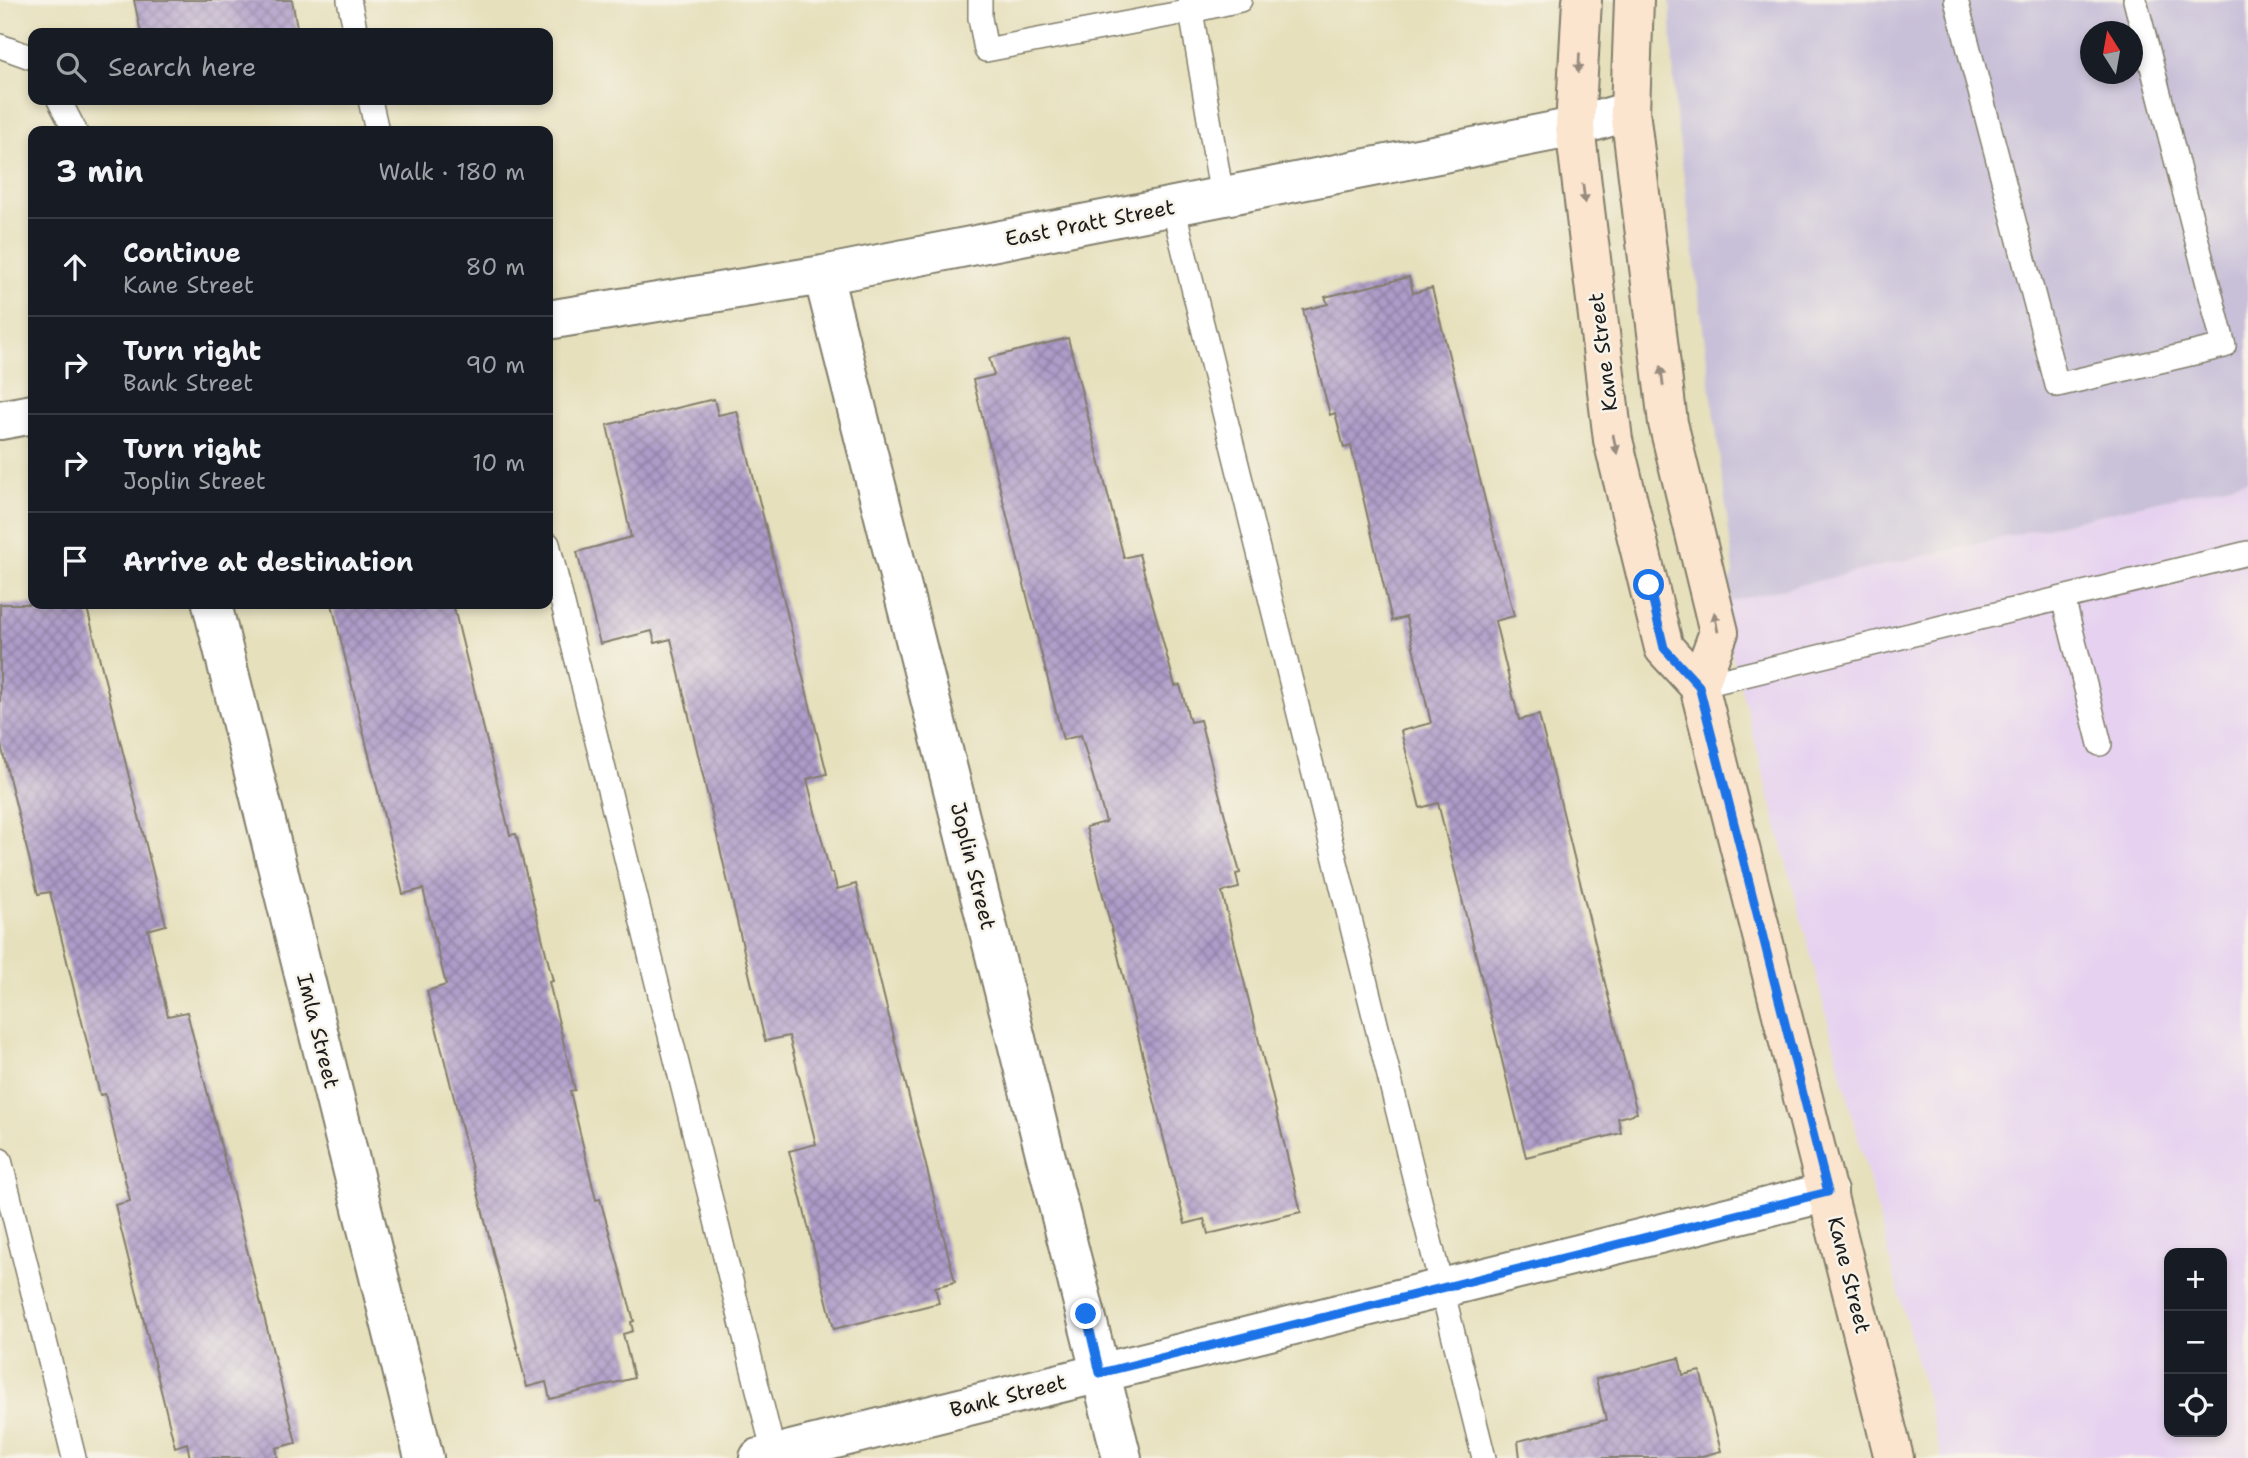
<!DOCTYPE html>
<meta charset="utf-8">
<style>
body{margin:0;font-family:"Shantell Sans",sans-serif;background:#20242c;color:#f1f3f6}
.controls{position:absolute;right:21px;bottom:21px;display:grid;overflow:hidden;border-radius:14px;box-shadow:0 4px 10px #0003}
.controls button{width:63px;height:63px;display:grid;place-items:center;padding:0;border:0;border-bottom:2px solid #363941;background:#171b24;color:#f1f3f6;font:35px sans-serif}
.compass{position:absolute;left:2080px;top:21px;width:63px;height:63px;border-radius:50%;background:#171b24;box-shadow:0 4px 10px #0003;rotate:349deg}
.stop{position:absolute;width:21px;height:21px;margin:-16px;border:5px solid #1a73e8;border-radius:50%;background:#fff}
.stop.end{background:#1a73e8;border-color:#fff;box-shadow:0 2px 7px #0008}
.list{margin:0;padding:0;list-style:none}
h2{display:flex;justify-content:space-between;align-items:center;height:91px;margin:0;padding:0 28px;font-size:30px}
h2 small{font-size:23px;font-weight:400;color:#9ea1a6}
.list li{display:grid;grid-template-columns:46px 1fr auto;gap:21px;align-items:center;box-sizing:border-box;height:98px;padding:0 28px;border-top:2px solid #363941}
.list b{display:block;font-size:26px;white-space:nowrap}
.list p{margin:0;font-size:23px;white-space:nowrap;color:#9ea1a6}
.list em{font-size:23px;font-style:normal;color:#9ea1a6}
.icon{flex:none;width:38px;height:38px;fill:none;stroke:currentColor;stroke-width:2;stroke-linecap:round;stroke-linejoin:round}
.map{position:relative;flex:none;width:2248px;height:1458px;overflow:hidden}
.search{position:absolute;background:#171b24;box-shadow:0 4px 10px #0003;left:28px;top:28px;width:525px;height:77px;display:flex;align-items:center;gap:18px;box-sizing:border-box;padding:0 24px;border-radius:14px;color:#9ea1a6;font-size:26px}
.panel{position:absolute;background:#171b24;box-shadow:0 4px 10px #0003;left:28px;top:126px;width:525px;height:483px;border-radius:14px}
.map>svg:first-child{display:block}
.built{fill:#e6d2f0;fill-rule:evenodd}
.industrial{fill:#c8bfd8;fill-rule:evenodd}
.building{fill:url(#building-cross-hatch)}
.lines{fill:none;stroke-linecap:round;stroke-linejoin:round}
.service-casing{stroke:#817e6c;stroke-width:26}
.minor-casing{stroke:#817e6c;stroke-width:42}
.secondary-casing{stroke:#817e6c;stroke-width:42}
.service{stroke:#fff;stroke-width:23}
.minor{stroke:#fff;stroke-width:38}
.secondary{stroke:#fbe5cf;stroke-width:38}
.oneway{fill:#978b7e}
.route{stroke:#1a73e8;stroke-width:9}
.labels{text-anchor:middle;stroke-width:5;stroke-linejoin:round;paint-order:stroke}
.street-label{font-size:21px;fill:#1c1c1c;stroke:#f7f3e8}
</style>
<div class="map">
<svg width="2248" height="1458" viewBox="0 0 2248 1458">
<defs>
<pattern id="building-cross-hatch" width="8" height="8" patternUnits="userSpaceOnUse" patternTransform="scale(1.75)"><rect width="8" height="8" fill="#ae9cc9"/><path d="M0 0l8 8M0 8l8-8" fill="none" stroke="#8d7ea2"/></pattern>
</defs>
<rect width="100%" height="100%" fill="#f7f3e8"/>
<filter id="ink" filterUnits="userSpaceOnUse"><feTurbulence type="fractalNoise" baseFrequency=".0143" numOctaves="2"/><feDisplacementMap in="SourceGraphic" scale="14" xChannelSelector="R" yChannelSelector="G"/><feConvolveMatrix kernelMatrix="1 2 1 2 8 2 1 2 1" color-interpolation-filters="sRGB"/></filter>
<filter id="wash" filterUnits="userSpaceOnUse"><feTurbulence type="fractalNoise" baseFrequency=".00686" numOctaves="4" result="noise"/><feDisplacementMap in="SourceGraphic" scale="28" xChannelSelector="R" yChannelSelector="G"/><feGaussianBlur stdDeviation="1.57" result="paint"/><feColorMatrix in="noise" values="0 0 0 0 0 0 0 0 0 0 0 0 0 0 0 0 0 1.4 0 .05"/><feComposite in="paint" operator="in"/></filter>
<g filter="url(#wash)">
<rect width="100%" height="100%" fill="#e6e0bc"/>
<path class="built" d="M 2248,480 L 2248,1458 L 1942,1458 L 1719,604 ZM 2169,1253 L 2222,1253 L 2222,1432 L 2169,1432 Z"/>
<path class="industrial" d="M 1670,0 L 2248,0 L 2248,480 L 1719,604 L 1734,571 L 1675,108 ZM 2090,32 L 2132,32 L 2132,74 L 2090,74 Z"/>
<g id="blocks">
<path class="building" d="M 134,0 L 292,0 L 298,33 L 141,33 Z
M 1409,277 L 1413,293 L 1432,288 L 1514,616 L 1495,621 L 1519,720 L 1539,715 L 1637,1113 L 1618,1118 L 1621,1133 L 1526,1157 L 1438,803 L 1420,808 L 1401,731 L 1431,723 L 1406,617 L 1392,621 L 1351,446 L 1344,448 L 1335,413 L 1330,415 L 1303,310 L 1328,304 L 1325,297 Z
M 1068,338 L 1124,558 L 1139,554 L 1175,686 L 1180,685 L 1190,722 L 1200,720 L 1240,873 L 1236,874 L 1239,888 L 1222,892 L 1301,1212 L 1208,1234 L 1204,1219 L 1185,1224 L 1086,827 L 1106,822 L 1081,735 L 1063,740 L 973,380 L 994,375 L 989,358 Z
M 714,399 L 718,415 L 737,411 L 827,774 L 807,779 L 830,873 L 833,873 L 837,889 L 856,884 L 955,1282 L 935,1287 L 939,1303 L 834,1329 L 789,1151 L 816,1144 L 789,1036 L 765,1041 L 671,639 L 655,643 L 652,631 L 600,644 L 577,552 L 631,537 L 607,425 Z
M 0,604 L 86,604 L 166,925 L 148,930 L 168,1016 L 187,1012 L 296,1443 L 276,1448 L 278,1458 L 190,1458 L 187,1443 L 175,1447 L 115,1205 L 130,1201 L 105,1094 L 100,1095 L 50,892 L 38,894 L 0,741 Z
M 332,604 L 453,604 L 510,835 L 516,834 L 553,981 L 549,982 L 575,1090 L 570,1091 L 596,1200 L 600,1199 L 634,1321 L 631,1322 L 633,1331 L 623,1334 L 634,1378 L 550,1399 L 546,1382 L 527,1387 L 427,991 L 446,985 L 423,889 L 403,894 Z
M 1679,1358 L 1683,1375 L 1700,1371 L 1721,1451 L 1694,1458 L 1520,1458 L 1518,1441 L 1606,1420 L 1596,1379 Z"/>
</g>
</g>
<g filter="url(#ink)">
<use href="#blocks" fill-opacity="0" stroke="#817e6c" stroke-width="2"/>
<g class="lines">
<defs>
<path id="service" d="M 349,0 L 356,33
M 980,0 L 980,18 L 986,50 L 1191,11 L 1190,0
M 1956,0 L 2057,385 L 2224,346 L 2135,0
M 0,46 L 33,58
M 59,100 L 75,131
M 370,100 L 377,131
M 1222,197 L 1191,11 L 1240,0
M 1173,207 L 1484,1458
M 548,544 L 775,1458
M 2063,598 L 2100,744
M 1699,686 L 2248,553
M 0,1160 L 74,1458"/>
<path id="minor" d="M 823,275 L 1122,1458
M 548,320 L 823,275 L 1575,127 L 1630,111
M 0,420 L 33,414
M 212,604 L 424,1458
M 759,1458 L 1828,1192"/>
<path id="secondary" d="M 1582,0 L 1575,127 L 1613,440 L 1664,648 L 1699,686 L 1894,1458
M 1634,0 L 1630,111 L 1668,423 L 1719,632 L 1699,686"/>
</defs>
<use href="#service" class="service-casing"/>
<use href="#minor" class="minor-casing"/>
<use href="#secondary" class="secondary-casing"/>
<use href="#service" class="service"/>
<use href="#minor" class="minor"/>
<use href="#secondary" class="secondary"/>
</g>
<defs><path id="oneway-solid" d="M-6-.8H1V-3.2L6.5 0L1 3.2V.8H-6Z" transform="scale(1.75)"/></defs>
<g class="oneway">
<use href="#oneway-solid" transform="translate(1579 63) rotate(93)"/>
<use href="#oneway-solid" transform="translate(1584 194) rotate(83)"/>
<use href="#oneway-solid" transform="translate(1662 376) rotate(-97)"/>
<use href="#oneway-solid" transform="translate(1615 444) rotate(78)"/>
<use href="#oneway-solid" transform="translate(1716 622) rotate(-101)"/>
</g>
</g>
<g class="lines" filter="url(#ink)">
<path class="route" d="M 1086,1314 L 1100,1373 L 1828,1192 L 1699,686 L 1664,648 L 1649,585"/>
</g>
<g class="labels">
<g class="street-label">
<text transform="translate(1090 223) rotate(-11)" y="7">East Pratt Street</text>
<text transform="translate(1603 352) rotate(-97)" y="7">Kane Street</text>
<text transform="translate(973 866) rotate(76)" y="7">Joplin Street</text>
<text transform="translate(318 1031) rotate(76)" y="7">Imla Street</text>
<text transform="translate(1849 1275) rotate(76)" y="7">Kane Street</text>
<text transform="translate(1008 1396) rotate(-14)" y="7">Bank Street</text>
</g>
</g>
</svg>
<div class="controls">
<button>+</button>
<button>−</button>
<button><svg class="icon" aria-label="locate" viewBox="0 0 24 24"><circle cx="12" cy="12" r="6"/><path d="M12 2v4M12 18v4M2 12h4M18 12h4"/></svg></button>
</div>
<svg class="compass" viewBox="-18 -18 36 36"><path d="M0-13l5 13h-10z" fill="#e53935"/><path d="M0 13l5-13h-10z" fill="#9ea1a6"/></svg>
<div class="stop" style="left:1649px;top:585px"></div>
<div class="stop end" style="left:1086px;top:1314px"></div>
<div class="search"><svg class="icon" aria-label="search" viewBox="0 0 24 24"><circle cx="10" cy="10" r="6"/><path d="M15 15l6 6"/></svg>Search here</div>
<section class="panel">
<h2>3 min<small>Walk · 180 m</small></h2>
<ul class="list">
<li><svg class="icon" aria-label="ahead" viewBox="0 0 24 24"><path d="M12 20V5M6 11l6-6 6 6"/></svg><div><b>Continue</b><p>Kane Street</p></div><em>80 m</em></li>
<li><svg class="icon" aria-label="right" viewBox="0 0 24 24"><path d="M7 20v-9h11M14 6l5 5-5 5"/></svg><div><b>Turn right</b><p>Bank Street</p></div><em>90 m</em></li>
<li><svg class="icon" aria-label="right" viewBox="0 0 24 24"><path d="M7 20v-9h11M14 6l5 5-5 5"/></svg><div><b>Turn right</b><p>Joplin Street</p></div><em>10 m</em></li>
<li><svg class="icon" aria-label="arrive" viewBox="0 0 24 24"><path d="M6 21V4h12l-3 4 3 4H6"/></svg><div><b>Arrive at destination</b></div></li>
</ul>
</section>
</div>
